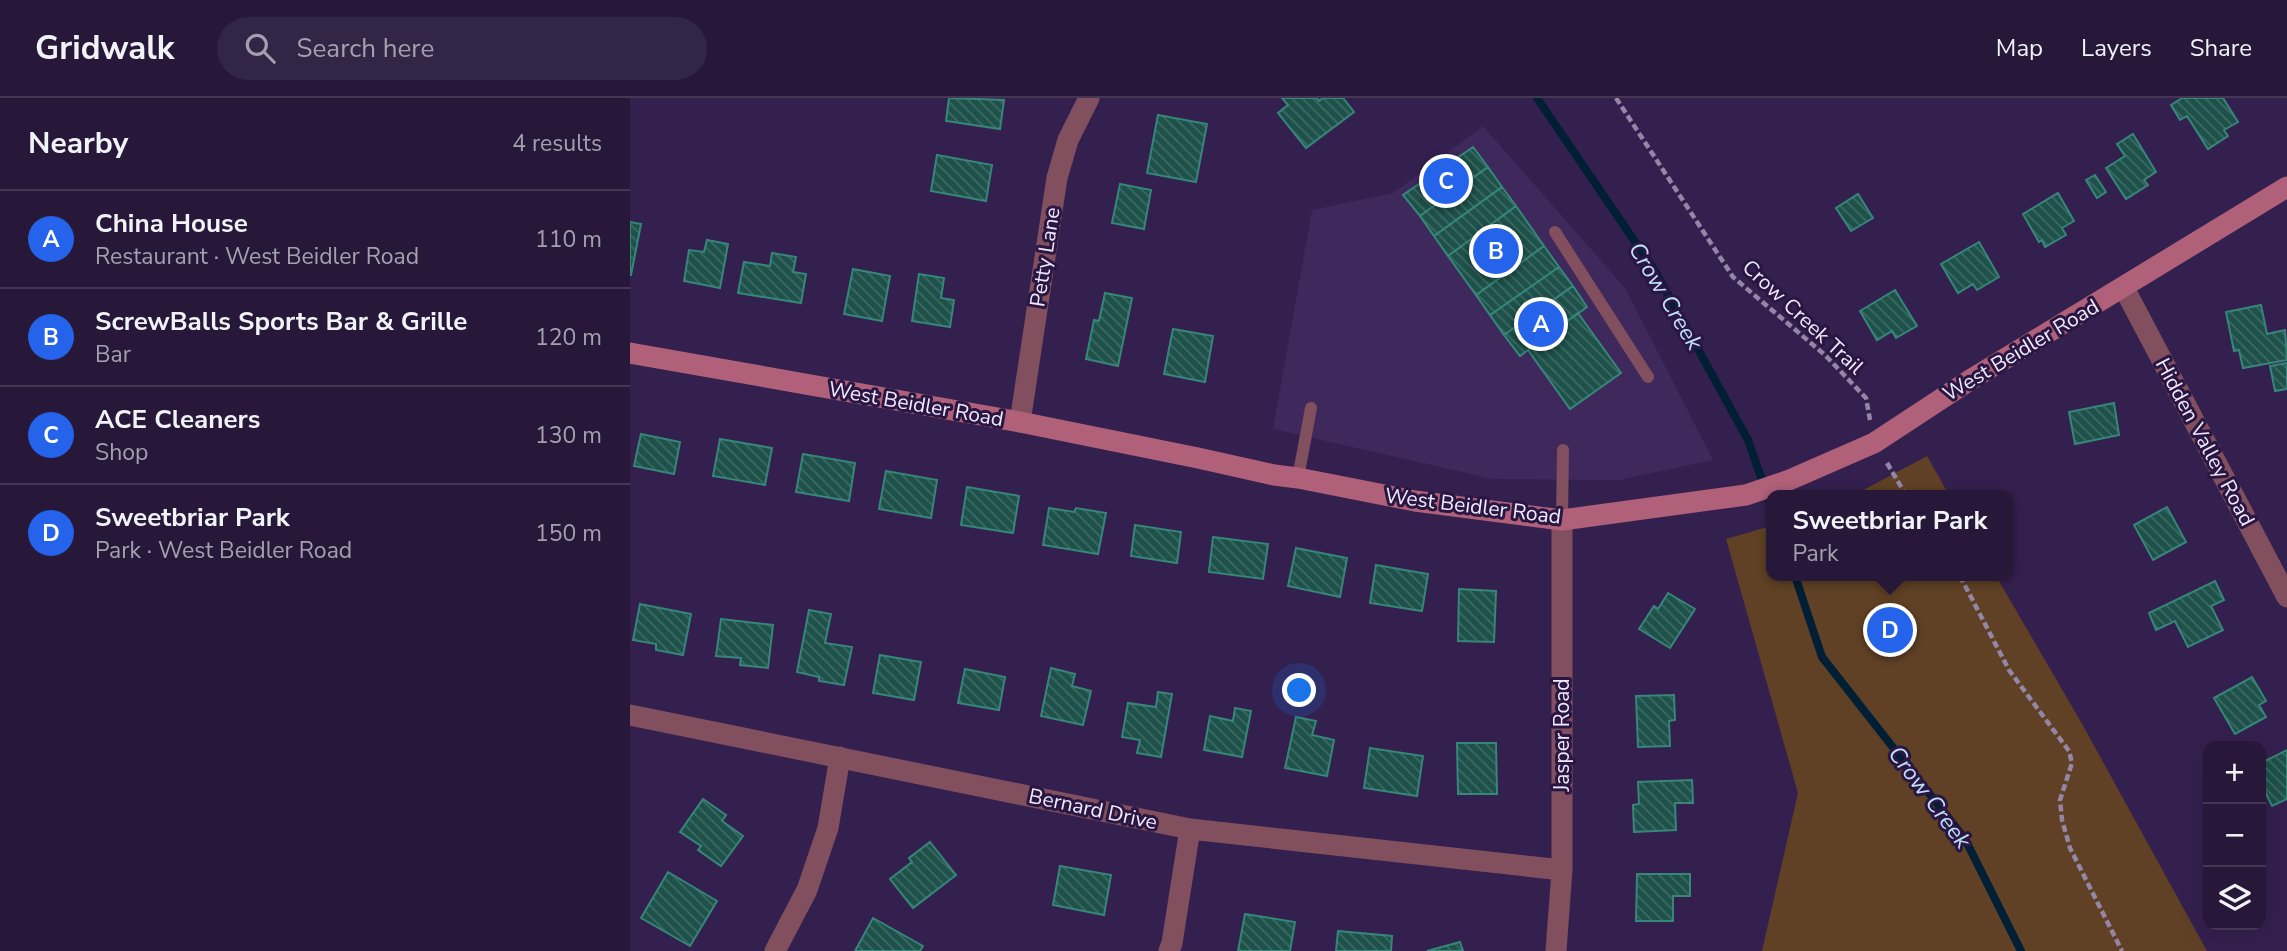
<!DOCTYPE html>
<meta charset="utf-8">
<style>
body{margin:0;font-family:"Nunito Sans",sans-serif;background:#332545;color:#f1f3f6}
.controls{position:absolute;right:21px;bottom:21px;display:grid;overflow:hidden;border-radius:14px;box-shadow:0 7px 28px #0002}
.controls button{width:63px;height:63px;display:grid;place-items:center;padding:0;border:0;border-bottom:2px solid #433754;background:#27183a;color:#f1f3f6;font:35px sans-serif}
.you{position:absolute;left:670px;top:593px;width:24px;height:24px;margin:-18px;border:5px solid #fff;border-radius:50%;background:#1a73e8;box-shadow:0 0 0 10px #1a73e833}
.badge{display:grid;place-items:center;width:46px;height:46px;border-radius:50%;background:#2563eb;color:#fff;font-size:23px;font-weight:700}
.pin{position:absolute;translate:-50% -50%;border:4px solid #fff;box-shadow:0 2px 7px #0006}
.popup{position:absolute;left:1136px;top:392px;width:248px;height:91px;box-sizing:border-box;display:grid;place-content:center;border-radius:14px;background:#27183a;filter:drop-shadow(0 2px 5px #0005);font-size:23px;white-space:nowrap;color:#a4a0af}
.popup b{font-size:26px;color:#f1f3f6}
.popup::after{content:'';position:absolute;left:50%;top:100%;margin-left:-14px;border:14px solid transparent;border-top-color:#27183a}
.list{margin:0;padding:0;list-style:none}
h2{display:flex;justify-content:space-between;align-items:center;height:91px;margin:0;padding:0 28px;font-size:30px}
h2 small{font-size:23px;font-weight:400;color:#a4a0af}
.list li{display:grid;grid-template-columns:46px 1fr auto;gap:21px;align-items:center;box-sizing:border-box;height:98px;padding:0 28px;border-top:2px solid #433754}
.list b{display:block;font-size:26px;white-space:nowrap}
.list p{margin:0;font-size:23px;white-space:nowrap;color:#a4a0af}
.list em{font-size:23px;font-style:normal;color:#a4a0af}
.icon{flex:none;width:38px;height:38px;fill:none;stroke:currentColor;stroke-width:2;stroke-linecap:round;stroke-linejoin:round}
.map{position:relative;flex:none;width:1657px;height:853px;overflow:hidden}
header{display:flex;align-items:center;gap:42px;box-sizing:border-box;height:98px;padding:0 35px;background:#27183a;border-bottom:2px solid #433754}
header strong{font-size:33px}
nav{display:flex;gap:38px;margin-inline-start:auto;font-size:24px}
.search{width:490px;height:63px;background:#332545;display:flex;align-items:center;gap:18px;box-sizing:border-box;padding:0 24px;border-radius:38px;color:#a4a0af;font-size:26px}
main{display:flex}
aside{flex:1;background:#27183a}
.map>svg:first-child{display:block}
.built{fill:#3e285c}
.park{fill:#604125}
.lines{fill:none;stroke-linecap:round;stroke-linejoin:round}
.stream{stroke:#001e34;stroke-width:8}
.building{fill:url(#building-back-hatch);stroke:#36867a;stroke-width:2}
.path{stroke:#9386a6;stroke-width:4.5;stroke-dasharray:7 3.5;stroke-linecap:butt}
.lane{stroke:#814f5e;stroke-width:12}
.street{stroke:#814f5e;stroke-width:21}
.secondary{stroke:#b06179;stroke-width:21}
.labels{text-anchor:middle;stroke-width:6;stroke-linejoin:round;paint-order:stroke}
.street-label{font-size:21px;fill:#efe9fb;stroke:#2a1642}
.water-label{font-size:23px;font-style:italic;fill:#bfe0f9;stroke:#2a1642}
</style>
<header>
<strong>Gridwalk</strong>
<div class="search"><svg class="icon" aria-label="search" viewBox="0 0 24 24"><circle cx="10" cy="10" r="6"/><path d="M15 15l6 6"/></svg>Search here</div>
<nav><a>Map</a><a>Layers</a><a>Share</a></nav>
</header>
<main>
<aside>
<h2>Nearby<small>4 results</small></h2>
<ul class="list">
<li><span class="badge">A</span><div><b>China House</b><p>Restaurant · West Beidler Road</p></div><em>110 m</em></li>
<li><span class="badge">B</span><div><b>ScrewBalls Sports Bar &amp; Grille</b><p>Bar</p></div><em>120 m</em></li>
<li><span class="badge">C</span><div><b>ACE Cleaners</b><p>Shop</p></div><em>130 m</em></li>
<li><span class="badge">D</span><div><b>Sweetbriar Park</b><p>Park · West Beidler Road</p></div><em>150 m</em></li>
</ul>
</aside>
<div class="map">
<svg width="1657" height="853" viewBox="0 0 1657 853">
<defs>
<pattern id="building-back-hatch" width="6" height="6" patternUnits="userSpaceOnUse" patternTransform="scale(1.75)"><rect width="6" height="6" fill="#1d5149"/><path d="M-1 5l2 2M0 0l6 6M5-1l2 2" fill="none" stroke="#3e6a64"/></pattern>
</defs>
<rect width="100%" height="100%" fill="#34204e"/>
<path class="built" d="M 853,28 L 995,190 L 1083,362 L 989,382 L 863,381 L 643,331 L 682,112 L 763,95 Z"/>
<path class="park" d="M 1297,358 L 1319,397 L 1224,397 Z
M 1141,428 L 1141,478 L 1366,478 L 1451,624 L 1577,853 L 1132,853 L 1168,695 L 1096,441 Z"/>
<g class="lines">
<path class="stream" d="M 907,0 L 1025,173 L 1118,342 L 1141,408
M 1165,478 L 1192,559 L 1335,741 L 1391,853"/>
</g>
<path class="building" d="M 319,0 L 374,2 L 370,31 L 316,23 Z
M 652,0 L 687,0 L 689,3 L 693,0 L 713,0 L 724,14 L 676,50 L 648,15 L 658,7 Z
M 1552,0 L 1593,0 L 1608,24 L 1594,32 L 1598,38 L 1578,51 L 1557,18 L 1550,22 L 1541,7 Z
M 528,17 L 577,26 L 566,84 L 517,75 Z
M 1503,36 L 1526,74 L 1514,82 L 1518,87 L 1496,101 L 1476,70 L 1495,58 L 1487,46 Z
M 843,49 L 858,69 L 790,118 L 773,97 Z
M 307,57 L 362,67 L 356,103 L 301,93 Z
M 858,69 L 872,89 L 804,138 L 790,118 Z
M 1465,77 L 1476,94 L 1467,100 L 1456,82 Z
M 490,86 L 521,92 L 514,131 L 482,125 Z
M 872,89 L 886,108 L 818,158 L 804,138 Z
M 1428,95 L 1444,123 L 1432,130 L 1436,137 L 1415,149 L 1412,142 L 1409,144 L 1393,116 Z
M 1228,96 L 1243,120 L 1221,133 L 1206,110 Z
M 886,108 L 914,148 L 846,197 L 818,158 Z
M 0,124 L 11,126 L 1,177 L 0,177 Z
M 77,142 L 98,146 L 90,190 L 54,183 L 59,152 L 74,154 Z
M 1349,144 L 1369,179 L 1347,192 L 1343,186 L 1328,195 L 1311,166 Z
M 914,148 L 929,169 L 860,217 L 846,197 Z
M 142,155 L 166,159 L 163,174 L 176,176 L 171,205 L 108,195 L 114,164 L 140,168 Z
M 929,169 L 943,188 L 874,237 L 860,217 Z
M 223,171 L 260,178 L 252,223 L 214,216 Z
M 289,176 L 314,180 L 311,200 L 324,202 L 320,229 L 282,223 Z
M 943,188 L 957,209 L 890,258 L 874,237 Z
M 1265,192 L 1287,228 L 1266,240 L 1262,233 L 1247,242 L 1230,213 Z
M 475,195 L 502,200 L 488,268 L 456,261 L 464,222 L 469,223 Z
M 1631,207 L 1637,236 L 1655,232 L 1657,262 L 1613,270 L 1609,252 L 1604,253 L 1596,214 Z
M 948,215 L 991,275 L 940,311 L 898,252 Z
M 543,231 L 583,238 L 575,284 L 534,276 Z
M 1657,265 L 1657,291 L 1645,293 L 1640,268 Z
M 1484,305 L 1489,337 L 1445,346 L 1439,314 Z
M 11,336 L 50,344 L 44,376 L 4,368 Z
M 90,341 L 142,350 L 135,387 L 83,378 Z
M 173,356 L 225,365 L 219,403 L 166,394 Z
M 256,373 L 307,382 L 301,420 L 249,411 Z
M 337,389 L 389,398 L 383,435 L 331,427 Z
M 1537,409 L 1556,444 L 1523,462 L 1504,427 Z
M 419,410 L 444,414 L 446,410 L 476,415 L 468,456 L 413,447 Z
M 505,427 L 551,434 L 547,465 L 501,458 Z
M 583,439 L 638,446 L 633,481 L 579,474 Z
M 666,450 L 717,460 L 710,499 L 658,488 Z
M 746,467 L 798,476 L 792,513 L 740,505 Z
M 1585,483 L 1594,502 L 1581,508 L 1593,532 L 1558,549 L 1545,523 L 1526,532 L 1519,515 Z
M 829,491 L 866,493 L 864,544 L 828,543 Z
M 1038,495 L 1065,511 L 1040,550 L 1009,531 L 1024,508 L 1028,511 Z
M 10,506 L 61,516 L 53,557 L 26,552 L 26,546 L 3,542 Z
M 179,512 L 201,516 L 195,545 L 222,549 L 214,587 L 189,583 L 189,579 L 167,574 Z
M 91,521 L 143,527 L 138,570 L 110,567 L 111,560 L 86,558 Z
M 250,557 L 291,564 L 284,602 L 243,595 Z
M 421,570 L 445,576 L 442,588 L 461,593 L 453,627 L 411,618 Z
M 335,571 L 375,579 L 369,612 L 328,605 Z
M 1622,579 L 1636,603 L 1629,607 L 1636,619 L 1605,636 L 1584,600 Z
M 528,594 L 542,596 L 531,659 L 507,655 L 510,642 L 492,639 L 498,605 L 526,609 Z
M 1044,597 L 1045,622 L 1039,623 L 1040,648 L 1008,649 L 1006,598 Z
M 605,610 L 621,613 L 612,659 L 574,652 L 580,618 L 603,623 Z
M 666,619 L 686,623 L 682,637 L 704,642 L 697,678 L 655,670 Z
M 827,645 L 866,645 L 867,696 L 828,696 Z
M 740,650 L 793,658 L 787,698 L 734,690 Z
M 1657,652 L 1657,701 L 1642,708 L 1631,685 L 1631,665 Z
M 1062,682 L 1063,705 L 1045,705 L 1046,732 L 1004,734 L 1003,707 L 1009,706 L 1008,684 Z
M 73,701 L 96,717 L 92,723 L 113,738 L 91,768 L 68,752 L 71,748 L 50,734 Z
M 300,744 L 326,777 L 283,810 L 260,781 L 282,764 L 279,760 Z
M 430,768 L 481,777 L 474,817 L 423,807 Z
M 38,774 L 87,803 L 60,848 L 11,820 Z
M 1007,776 L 1060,776 L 1060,798 L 1043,798 L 1043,823 L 1006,823 Z
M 615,816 L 665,824 L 660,853 L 608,853 Z
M 243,820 L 293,848 L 290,853 L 225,853 Z
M 708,833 L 762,838 L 761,853 L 706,853 Z
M 830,844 L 833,853 L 797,853 Z"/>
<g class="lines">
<path class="path" d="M 986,0 L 1103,179 L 1195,257 L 1236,300 L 1240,322
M 1257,365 L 1276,397
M 1330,478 L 1379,572 L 1439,653 L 1442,665 L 1430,702 L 1432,722 L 1440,750 L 1492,853"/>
<path class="lane" d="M 925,134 L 1018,279
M 668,380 L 681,310
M 932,422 L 933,352"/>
<path class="street" d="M 1494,190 L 1657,499
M 390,324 L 427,80 L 438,42 L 459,0
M 0,617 L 560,731 L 932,772
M 145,853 L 177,792 L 198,730 L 210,659
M 539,853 L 542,845 L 560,731
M 926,853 L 932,772 L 932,422"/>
<path class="secondary" d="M 0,255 L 390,324 L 568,360 L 644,377 L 668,380 L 785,403 L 932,422 L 1116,397 L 1157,383 L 1244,345 L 1340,282 L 1657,89"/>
</g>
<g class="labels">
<g class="street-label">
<text transform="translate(415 159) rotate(-81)" y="7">Petty Lane</text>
<text transform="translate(1173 219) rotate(43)" y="7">Crow Creek Trail</text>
<text transform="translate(1391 252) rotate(-31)" y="7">West Beidler Road</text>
<text transform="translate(286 306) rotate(10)" y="7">West Beidler Road</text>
<text transform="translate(1575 344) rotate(62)" y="7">Hidden Valley Road</text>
<text transform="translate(843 408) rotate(7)" y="7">West Beidler Road</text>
<text transform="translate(932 637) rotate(-90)" y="7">Jasper Road</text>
<text transform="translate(463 711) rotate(12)" y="7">Bernard Drive</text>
</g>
<g class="water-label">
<text transform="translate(1036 198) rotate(59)" y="8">Crow Creek</text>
<text transform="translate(1300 699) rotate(53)" y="8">Crow Creek</text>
</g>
</g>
</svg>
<div class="controls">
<button>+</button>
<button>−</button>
<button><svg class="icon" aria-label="layers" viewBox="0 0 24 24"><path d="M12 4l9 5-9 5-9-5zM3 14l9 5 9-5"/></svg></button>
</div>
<div class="you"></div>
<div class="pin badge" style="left:911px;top:226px">A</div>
<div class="pin badge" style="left:866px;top:153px">B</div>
<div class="pin badge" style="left:816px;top:83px">C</div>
<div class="pin badge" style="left:1260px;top:532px">D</div>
<div class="popup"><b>Sweetbriar Park</b>Park</div>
</div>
</main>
